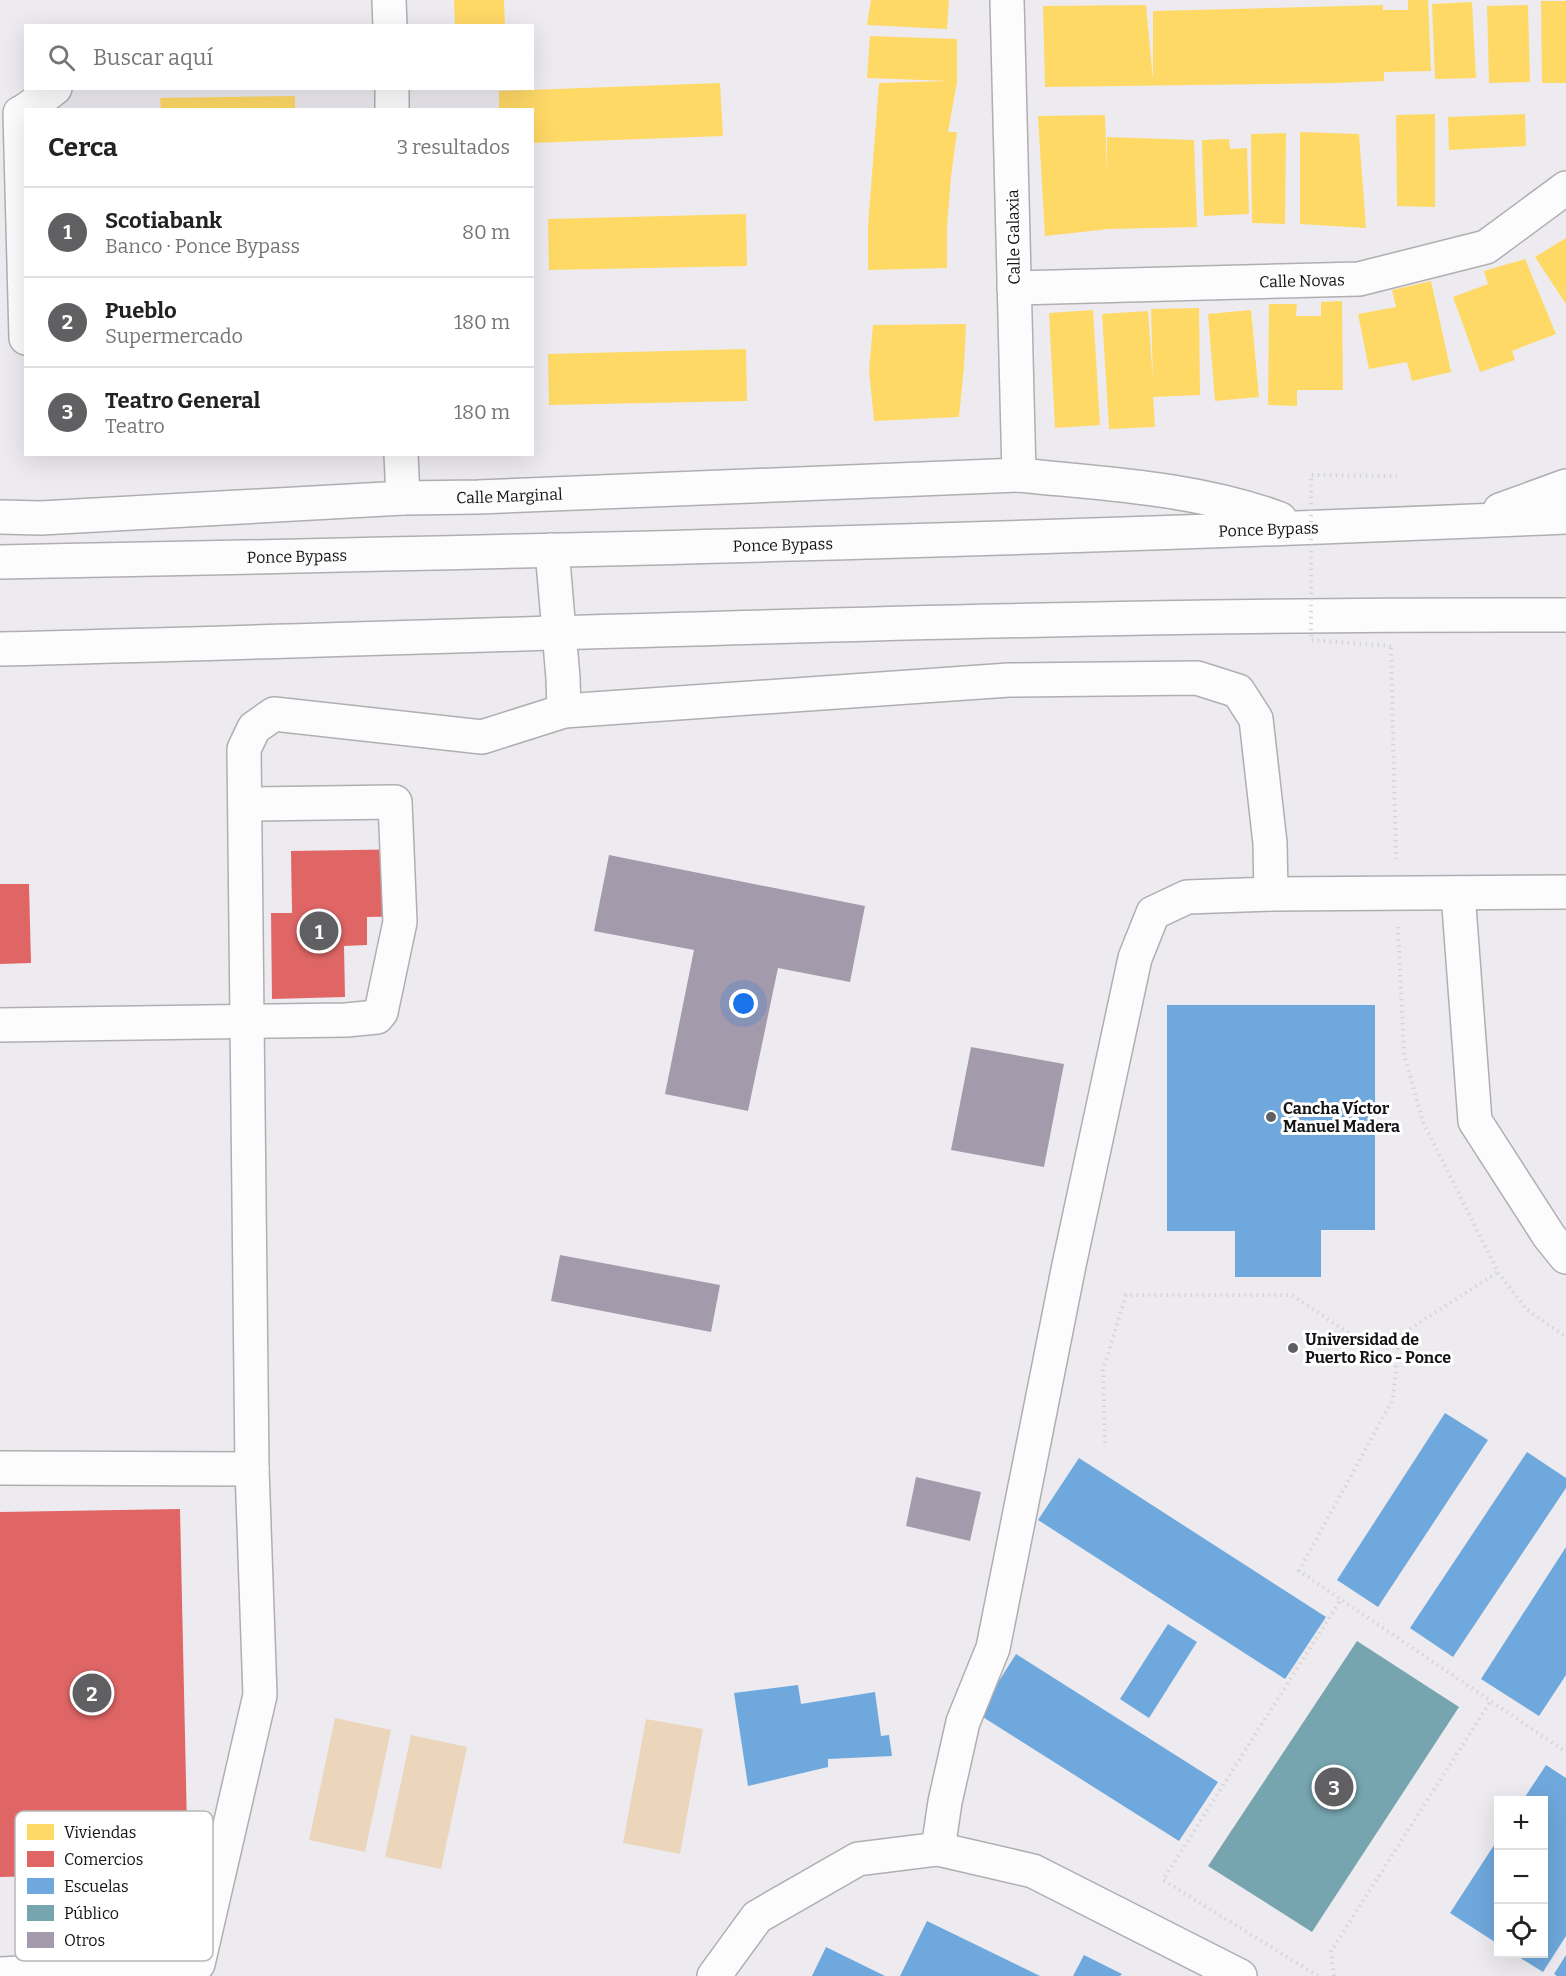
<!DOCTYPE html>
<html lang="es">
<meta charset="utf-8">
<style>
body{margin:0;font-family:Bitter,serif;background:#f2f2f2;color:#222}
.controls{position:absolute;right:18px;bottom:18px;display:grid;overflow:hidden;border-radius:0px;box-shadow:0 6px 24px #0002}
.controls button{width:54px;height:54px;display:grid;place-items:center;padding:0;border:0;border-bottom:2px solid #e0e0e0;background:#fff;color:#222;font:30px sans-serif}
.you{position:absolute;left:744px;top:1004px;width:21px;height:21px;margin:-15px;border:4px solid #fff;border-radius:50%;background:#1a73e8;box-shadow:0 0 0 9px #1a73e833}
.badge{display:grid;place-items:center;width:39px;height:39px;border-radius:50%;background:#605f62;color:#fff;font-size:20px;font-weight:700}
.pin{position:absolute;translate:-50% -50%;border:3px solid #fff;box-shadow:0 2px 6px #0006}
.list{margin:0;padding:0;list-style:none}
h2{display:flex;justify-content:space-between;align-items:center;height:78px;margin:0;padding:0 24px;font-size:26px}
h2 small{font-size:20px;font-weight:400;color:#767676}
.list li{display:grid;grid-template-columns:39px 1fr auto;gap:18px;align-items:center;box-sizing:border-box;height:90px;padding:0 24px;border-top:2px solid #e0e0e0}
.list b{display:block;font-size:22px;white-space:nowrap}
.list p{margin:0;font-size:20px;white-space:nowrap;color:#767676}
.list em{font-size:20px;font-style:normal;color:#767676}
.icon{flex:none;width:33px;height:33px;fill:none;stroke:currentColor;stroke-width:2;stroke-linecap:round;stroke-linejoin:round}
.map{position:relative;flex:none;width:1566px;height:1976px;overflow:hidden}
.search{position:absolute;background:#fff;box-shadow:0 6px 24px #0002;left:24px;top:24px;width:510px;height:66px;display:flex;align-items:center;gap:15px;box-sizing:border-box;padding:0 21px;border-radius:0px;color:#767676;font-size:22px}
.panel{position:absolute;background:#fff;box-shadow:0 6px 24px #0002;left:24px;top:108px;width:510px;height:348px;border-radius:0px}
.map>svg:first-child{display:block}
.green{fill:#ecd6bb}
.homes{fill:#ffd966}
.shops{fill:#e06666}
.schools{fill:#6fa8dc}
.public{fill:#76a5af}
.building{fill:#a39bab}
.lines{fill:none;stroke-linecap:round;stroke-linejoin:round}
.minor-casing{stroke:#afaeb1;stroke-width:36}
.highway-casing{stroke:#afaeb1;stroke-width:36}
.path{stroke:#d5d5d6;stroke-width:4;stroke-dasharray:1.5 4.5;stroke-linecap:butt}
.minor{stroke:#fcfcfd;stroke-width:33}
.highway{stroke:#fcfcfd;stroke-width:33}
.path-bridge{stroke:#d5d5d6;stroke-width:4;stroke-dasharray:1.5 4.5;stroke-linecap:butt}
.poi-dot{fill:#605f62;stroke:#fff;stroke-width:2}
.labels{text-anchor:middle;stroke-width:6;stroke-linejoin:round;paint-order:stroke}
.street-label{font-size:16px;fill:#141315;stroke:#fff}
.poi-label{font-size:16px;font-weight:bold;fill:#141315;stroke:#fff;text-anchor:start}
.key{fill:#fff;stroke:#b8b8b9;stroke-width:1.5}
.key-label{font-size:16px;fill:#141315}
</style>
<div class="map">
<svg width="1566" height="1976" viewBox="0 0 1566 1976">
<rect width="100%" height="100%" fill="#edebf0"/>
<path class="green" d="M 335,1718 L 391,1730 L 365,1852 L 309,1840 Z
M 646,1719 L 703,1729 L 680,1854 L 623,1843 Z
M 411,1735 L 467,1747 L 441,1869 L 385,1857 Z"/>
<path class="homes" d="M 454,0 L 504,0 L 505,26 L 455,26 Z
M 871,0 L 949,0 L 947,29 L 867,25 Z
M 1408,0 L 1428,0 L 1431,71 L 1384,72 L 1384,81 L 1336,83 L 1045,87 L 1043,6 L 1146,5 L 1153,80 L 1153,11 L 1383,5 L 1383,10 L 1408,10 Z
M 1541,1 L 1566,1 L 1566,83 L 1542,83 Z
M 1472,2 L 1476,78 L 1435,79 L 1432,4 Z
M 1528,5 L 1530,82 L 1489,83 L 1487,6 Z
M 870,36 L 957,39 L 957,82 L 948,132 L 957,132 L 951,177 L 947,227 L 947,268 L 868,270 L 868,226 L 879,83 L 949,81 L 867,78 Z
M 720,83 L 723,136 L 532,143 L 532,110 L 499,110 L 499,91 Z
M 295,96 L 295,110 L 161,110 L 160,98 Z
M 1435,114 L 1435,207 L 1397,206 L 1396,115 Z
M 1525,114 L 1526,146 L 1449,150 L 1448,117 Z
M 1105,115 L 1107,175 L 1107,137 L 1194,140 L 1197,227 L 1109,229 L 1045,236 L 1038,116 Z
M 1300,132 L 1359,134 L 1366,228 L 1300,224 Z
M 1286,133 L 1285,224 L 1252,223 L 1251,134 Z
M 1229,139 L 1230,149 L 1247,148 L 1249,214 L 1204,216 L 1202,140 Z
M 746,214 L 747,266 L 549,270 L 548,219 Z
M 1566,238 L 1566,304 L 1535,257 Z
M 1525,259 L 1556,334 L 1512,351 L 1515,360 L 1480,372 L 1453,297 L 1488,284 L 1484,271 Z
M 1431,281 L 1451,372 L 1412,381 L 1407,362 L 1369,369 L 1358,314 L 1396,307 L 1392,290 Z
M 1342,301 L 1343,390 L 1297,390 L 1297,406 L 1268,405 L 1269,304 L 1297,304 L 1296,316 L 1321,316 L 1321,302 Z
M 1199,308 L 1200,395 L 1153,397 L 1155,427 L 1109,429 L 1102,314 L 1148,311 L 1153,381 L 1151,309 Z
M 1093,310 L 1100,425 L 1055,428 L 1049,313 Z
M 1251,310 L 1259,397 L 1215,401 L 1208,314 Z
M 966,324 L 964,367 L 959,417 L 874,421 L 869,370 L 873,325 Z
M 746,349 L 747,401 L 549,405 L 548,354 Z"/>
<path class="shops" d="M 414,849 L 416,916 L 367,917 L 367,945 L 344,946 L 345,997 L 272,999 L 271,913 L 292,913 L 291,851 Z
M 0,884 L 29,884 L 31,963 L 0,964 Z
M 180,1509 L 188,1873 L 0,1877 L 0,1512 Z"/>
<path class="schools" d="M 1167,1005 L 1375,1005 L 1375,1230 L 1321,1230 L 1321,1277 L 1235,1277 L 1235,1231 L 1167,1231 Z
M 1445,1413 L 1488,1440 L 1378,1607 L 1337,1580 Z
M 1527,1452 L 1566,1478 L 1566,1488 L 1453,1657 L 1410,1628 Z
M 1079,1458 L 1326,1617 L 1285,1679 L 1038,1520 Z
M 1566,1547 L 1566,1675 L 1539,1716 L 1481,1679 Z
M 1168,1624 L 1197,1642 L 1149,1718 L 1120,1699 Z
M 1016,1654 L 1218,1782 L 1179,1841 L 978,1714 Z
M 798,1685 L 801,1704 L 875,1692 L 881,1736 L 889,1735 L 892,1756 L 828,1759 L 828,1767 L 748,1786 L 734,1693 Z
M 1546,1765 L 1566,1778 L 1566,1936 L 1543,1972 L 1514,1954 L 1544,1954 L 1544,1800 L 1523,1800 Z
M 1498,1839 L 1498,1944 L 1450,1913 Z
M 927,1921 L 1040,1976 L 900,1976 Z
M 826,1947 L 885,1976 L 812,1976 Z
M 1084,1955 L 1122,1974 L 1120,1976 L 1073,1976 Z
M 1566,1955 L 1566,1976 L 1557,1976 L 1554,1974 Z"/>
<path class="public" d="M 1357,1641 L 1459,1707 L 1312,1932 L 1208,1866 Z"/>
<path class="building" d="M 609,855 L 865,906 L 850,982 L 778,968 L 748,1111 L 665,1094 L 694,950 L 594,931 Z
M 971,1047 L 1064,1064 L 1044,1167 L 951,1150 Z
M 560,1255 L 720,1285 L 711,1332 L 551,1301 Z
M 916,1477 L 981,1492 L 970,1541 L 906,1526 Z"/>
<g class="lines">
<defs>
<g id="minor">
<path d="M 389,0 L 390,26"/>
<path d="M 392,88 L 392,110"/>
<path d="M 26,110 L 20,113 L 26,338"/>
<path d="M 26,110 L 55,88"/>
<path id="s1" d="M 1014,288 L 1359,279 L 1486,247 L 1566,188"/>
<path d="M 401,454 L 403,498"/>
<path id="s2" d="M 0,517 L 41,518 L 403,498 L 478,497 L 1019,475 L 1007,0"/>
<path d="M 552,550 L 563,678 L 564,711"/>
<path d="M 1458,893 L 1475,1121 L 1549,1236 L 1566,1257"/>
<path d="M 0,1025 L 346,1020 L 377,1017 L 381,1012 L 400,922 L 395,802 L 245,804"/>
<path d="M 0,1468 L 252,1469"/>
<path d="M 938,1849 L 945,1802 L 963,1722 L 993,1648 L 1069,1265 L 1135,958 L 1153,913 L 1187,897 L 1271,894"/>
<path d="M 0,1974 L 198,1964 L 260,1695 L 252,1469 L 244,749 L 254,728 L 274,714 L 482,737 L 564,711 L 1009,680 L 1197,678 L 1238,691 L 1256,719 L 1270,843 L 1271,894 L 1566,892"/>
<path d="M 714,1976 L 757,1917 L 858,1859 L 938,1849 L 1033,1871 L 1240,1976"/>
</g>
<g id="highway">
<path d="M 1019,475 C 1106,484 1198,488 1280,519"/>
<path d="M 1500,510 L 1566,486"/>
<path id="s3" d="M 0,562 C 522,552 1044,540 1566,517"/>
<path d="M 0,649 C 522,636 1044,613 1566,615"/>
</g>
</defs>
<use href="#minor" class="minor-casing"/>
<use href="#highway" class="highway-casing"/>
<path class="path" d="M 1391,648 L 1396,859
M 1398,927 L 1404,1054 L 1423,1122 L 1498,1272 L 1526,1309 L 1566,1337
M 1399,1336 L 1393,1399 L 1299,1571 L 1566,1752
M 1105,1443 L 1103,1370 L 1126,1295 L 1292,1295 L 1353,1336 L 1399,1336 L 1498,1272
M 1318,1976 L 1163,1880 L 1341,1599
M 1334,1976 L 1331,1951 L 1490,1702"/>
<use href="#minor" class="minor"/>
<use href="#highway" class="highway"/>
<path class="path-bridge" d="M 1391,646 L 1311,640 L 1311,475 L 1397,476"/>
</g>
<g class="poi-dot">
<circle cx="1271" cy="1117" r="6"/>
<circle cx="1293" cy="1348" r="6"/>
</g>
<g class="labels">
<g class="street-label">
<text transform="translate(1013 237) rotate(-91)" y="6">Calle Galaxia</text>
<text dy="6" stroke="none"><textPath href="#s1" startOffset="288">Calle Novas</textPath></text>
<text dy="6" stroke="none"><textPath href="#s2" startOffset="510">Calle Marginal</textPath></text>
<text dy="6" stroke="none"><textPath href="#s3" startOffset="1269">Ponce Bypass</textPath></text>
<text dy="6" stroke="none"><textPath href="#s3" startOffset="783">Ponce Bypass</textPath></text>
<text dy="6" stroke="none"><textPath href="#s3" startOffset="297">Ponce Bypass</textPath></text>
</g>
<g class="poi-label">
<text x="1283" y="1114">Cancha Víctor<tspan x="1283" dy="18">Manuel Madera</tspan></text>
<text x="1305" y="1345">Universidad de<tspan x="1305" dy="18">Puerto Rico - Ponce</tspan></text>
</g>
</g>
<rect x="15" y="1811" width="198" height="150" rx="9" class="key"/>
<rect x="27" y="1824" width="27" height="16" fill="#ffd966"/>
<rect x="27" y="1851" width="27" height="16" fill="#e06666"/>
<rect x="27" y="1878" width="27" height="16" fill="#6fa8dc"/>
<rect x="27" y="1905" width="27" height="16" fill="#76a5af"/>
<rect x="27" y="1932" width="27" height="16" fill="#a39bab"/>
<g class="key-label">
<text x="64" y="1838">Viviendas</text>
<text x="64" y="1865">Comercios</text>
<text x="64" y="1892">Escuelas</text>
<text x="64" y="1919">Público</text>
<text x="64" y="1946">Otros</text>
</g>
</svg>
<div class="controls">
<button>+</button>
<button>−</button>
<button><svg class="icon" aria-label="locate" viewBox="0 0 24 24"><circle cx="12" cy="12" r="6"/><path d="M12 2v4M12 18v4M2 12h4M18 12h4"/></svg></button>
</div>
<div class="you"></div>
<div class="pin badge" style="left:319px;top:931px">1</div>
<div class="pin badge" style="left:92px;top:1693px">2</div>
<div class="pin badge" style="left:1334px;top:1787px">3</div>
<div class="search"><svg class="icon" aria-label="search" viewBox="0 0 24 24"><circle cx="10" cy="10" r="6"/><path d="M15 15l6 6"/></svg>Buscar aquí</div>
<section class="panel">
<h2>Cerca<small>3 resultados</small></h2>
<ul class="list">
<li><span class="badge">1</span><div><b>Scotiabank</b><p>Banco · Ponce Bypass</p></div><em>80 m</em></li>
<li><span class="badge">2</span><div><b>Pueblo</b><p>Supermercado</p></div><em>180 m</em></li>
<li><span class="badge">3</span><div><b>Teatro General</b><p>Teatro</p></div><em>180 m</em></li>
</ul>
</section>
</div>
